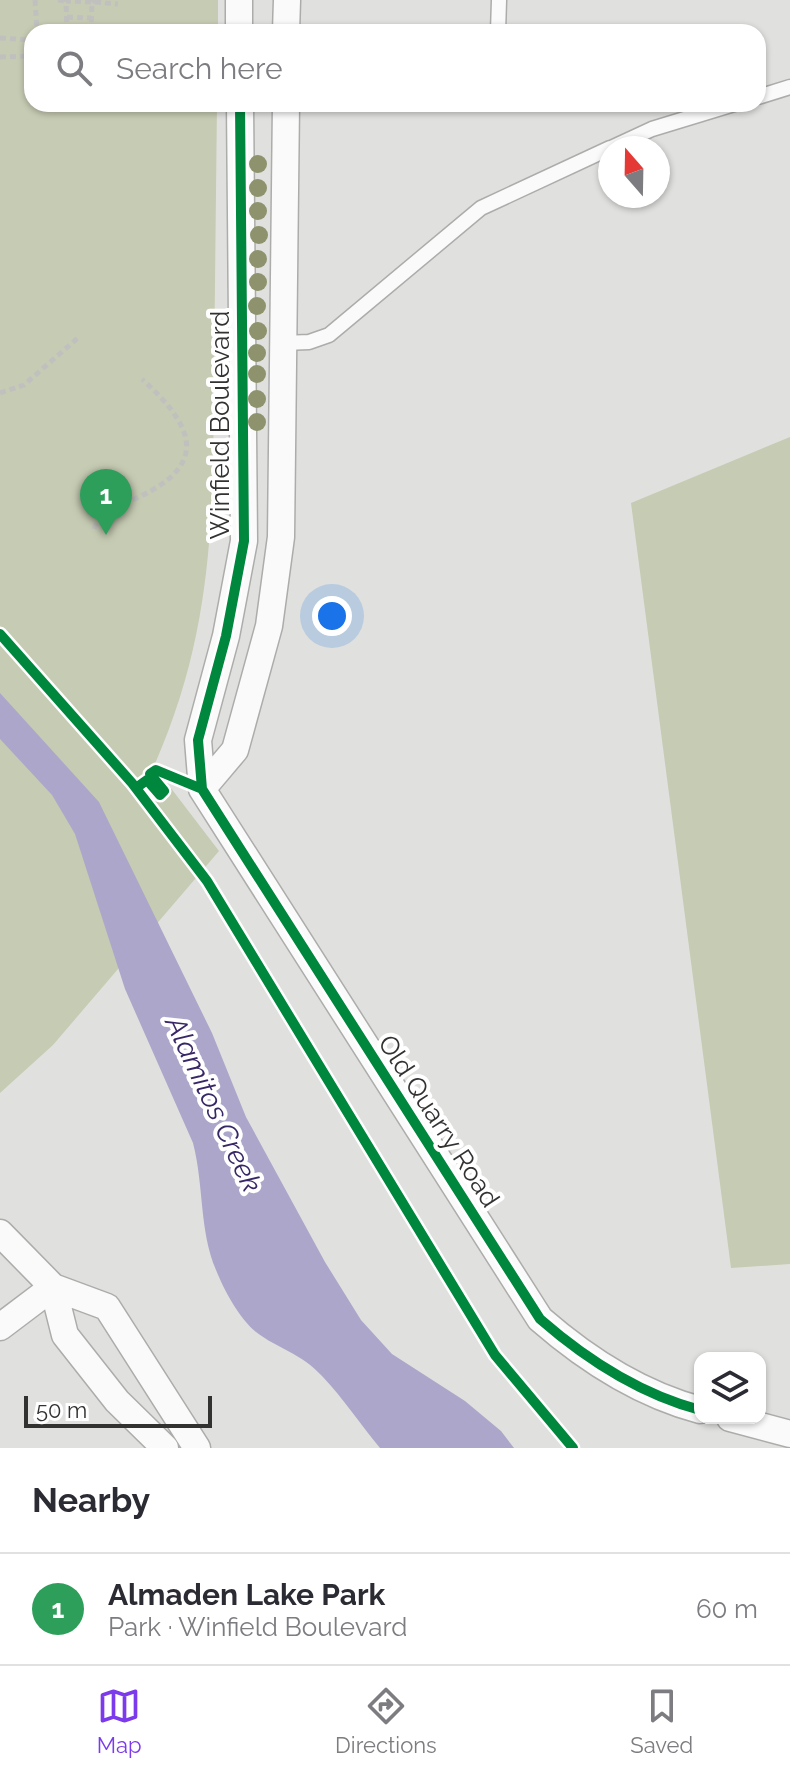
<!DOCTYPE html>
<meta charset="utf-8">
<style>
body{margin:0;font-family:Raleway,sans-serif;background:#f7f7f7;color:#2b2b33}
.controls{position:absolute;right:24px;bottom:24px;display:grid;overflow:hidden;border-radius:16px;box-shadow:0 2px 6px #0004}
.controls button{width:72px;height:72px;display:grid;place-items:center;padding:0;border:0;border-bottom:2px solid #e1e1e2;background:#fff;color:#2b2b33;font:40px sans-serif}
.compass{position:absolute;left:598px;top:136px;width:72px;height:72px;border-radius:50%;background:#fff;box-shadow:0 2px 6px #0004;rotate:340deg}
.scale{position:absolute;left:24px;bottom:20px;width:188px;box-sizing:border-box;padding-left:8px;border:4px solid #323331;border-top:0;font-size:22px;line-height:28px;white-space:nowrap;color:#323331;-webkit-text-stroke:6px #fff;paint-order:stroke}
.you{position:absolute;left:332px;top:616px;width:28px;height:28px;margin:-20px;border:6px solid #fff;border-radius:50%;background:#1a73e8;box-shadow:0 0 0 12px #1a73e833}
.badge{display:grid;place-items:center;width:52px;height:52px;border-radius:50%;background:#7c3aed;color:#fff;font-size:26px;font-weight:700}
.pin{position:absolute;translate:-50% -66px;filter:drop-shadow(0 2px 4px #0008)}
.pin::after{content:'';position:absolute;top:42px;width:28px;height:24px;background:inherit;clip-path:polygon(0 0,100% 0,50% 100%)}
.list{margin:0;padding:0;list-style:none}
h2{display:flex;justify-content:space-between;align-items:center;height:104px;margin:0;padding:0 32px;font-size:34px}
h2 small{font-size:26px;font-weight:400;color:#7c7c81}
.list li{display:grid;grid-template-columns:52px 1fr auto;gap:24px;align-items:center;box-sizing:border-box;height:112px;padding:0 32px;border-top:2px solid #e1e1e2}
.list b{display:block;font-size:30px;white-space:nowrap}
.list p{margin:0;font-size:26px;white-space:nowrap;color:#7c7c81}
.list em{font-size:26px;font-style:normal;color:#7c7c81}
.icon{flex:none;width:44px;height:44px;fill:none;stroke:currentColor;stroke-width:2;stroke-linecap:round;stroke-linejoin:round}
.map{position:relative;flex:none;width:790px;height:1448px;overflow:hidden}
.search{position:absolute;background:#fff;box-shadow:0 2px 6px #0004;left:24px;right:24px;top:24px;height:88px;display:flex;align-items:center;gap:20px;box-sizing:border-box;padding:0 28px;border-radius:24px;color:#7c7c81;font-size:30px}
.sheet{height:216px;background:#fff}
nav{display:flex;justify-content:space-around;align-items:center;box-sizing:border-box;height:112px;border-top:2px solid #e1e1e2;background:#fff;font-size:22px;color:#7c7c81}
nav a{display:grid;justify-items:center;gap:4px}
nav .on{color:#7c3aed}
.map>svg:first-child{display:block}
.green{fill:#c6cbb3}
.water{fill:#aca7ca}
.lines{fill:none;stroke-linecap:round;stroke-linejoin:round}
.service-casing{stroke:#acadab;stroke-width:17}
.minor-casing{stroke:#acadab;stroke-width:29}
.path{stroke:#c0c1bf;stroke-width:5;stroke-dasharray:6 4;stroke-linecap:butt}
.service{stroke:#fafafa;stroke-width:14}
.minor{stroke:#fafafa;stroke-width:26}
.cycleway-casing{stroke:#fff;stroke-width:15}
.cycleway{stroke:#00873e;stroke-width:10}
.tree{fill:#8e936e}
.labels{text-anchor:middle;stroke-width:8;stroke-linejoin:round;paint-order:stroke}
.street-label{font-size:26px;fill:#323331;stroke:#fff}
.water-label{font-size:28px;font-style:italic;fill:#382766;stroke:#fff}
</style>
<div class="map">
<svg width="790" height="1448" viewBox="0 0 790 1448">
<rect width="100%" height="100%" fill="#e0e1de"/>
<path class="green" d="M 0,0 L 218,0 L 218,32 L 32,32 L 32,104 L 217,104 C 216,193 215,283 214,372 C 213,517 214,630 154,766 L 219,851 L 53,1045 L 0,1093 Z
M 790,437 L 790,1264 L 731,1268 L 631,503 Z"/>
<path class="water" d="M 0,693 L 99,802 L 212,1033 L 246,1117 L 325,1262 L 361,1320 L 392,1354 L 465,1401 L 501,1431 L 514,1448 L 380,1448 C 361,1425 343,1398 322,1376 C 301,1353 278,1349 256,1332 C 239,1318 224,1290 216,1270 C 199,1230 204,1185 193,1143 L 125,989 L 75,834 L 52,795 L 0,739 Z"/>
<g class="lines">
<defs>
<path id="service" d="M 498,32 L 499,0
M 758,97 L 790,87
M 611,148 L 652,129 L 734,104
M 284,343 L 309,342 L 329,335 L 481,208 L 610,148"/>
<path id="minor" d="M 239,0 L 239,32
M 286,32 L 287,0
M 240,104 L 244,541 L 226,636 L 198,740 L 202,789 L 540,1319 C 587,1360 640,1394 700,1410
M 202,789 L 235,750 L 269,626 L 281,537 L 286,104
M 0,1233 L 53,1287 L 107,1307 L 197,1448
M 53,1287 L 65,1335 L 117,1401 L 165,1448
M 0,1327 L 53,1287
M 730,1418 L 790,1434"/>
</defs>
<use href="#service" class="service-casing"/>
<use href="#minor" class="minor-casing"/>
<path class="path" d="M 35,0 L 37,32
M 58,0 L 66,1
M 95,2 L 118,4
M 67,17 L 91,18
M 67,32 L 66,1 L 92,2
M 91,32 L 92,2 L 95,0
M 0,38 L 32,40
M 0,57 L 32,56
M 0,393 L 24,385 L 80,336
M 94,529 C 101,510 122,505 139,497 C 213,462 190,423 142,379"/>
<use href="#service" class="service"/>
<use href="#minor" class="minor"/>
<defs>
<path id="cycleway" d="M 240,104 L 244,541 L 226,636 L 198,740 L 202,789 L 540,1319 C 587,1360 640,1394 700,1410
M 0,634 L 132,783 L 207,881 L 495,1355 L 573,1448
M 136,788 L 147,780 L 160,795 L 164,791 L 150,774 L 156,770 L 202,789"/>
</defs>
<use href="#cycleway" class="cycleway-casing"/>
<use href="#cycleway" class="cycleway"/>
</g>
<g class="tree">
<circle cx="258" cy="164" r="9"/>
<circle cx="258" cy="188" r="9"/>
<circle cx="258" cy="211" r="9"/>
<circle cx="259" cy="235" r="9"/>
<circle cx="258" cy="259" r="9"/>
<circle cx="258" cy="282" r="9"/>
<circle cx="257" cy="306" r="9"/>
<circle cx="258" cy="331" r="9"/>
<circle cx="257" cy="353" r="9"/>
<circle cx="257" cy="374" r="9"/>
<circle cx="257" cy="399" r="9"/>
<circle cx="257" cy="422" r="9"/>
</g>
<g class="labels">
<g class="street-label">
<text transform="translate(220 425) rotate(-90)" y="9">Winfield Boulevard</text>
<text transform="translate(439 1121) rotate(57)" y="9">Old Quarry Road</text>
</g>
<g class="water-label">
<text transform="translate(214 1104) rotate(65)" y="10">Alamitos Creek</text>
</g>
</g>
</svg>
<div class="controls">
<button><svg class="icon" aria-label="layers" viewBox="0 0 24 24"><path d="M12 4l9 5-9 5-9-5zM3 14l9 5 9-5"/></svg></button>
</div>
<svg class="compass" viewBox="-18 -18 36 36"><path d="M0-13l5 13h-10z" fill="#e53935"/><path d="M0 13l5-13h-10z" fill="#7c7c81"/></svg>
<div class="scale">50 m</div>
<div class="you"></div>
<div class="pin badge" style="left:106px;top:535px;background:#2e9e5b">1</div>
<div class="search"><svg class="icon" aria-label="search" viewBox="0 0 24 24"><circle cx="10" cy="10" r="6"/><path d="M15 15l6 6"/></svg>Search here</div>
</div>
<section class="sheet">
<h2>Nearby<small></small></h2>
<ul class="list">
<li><span class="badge" style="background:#2e9e5b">1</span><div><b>Almaden Lake Park</b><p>Park · Winfield Boulevard</p></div><em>60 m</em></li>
</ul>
</section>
<nav>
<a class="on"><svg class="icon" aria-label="map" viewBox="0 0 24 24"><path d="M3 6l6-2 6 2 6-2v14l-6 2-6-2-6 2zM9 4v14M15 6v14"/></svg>Map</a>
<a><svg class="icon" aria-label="directions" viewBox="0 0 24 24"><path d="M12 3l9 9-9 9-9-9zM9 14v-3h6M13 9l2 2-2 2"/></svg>Directions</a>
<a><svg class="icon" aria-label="saved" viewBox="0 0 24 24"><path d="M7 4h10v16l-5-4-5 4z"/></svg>Saved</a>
</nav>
